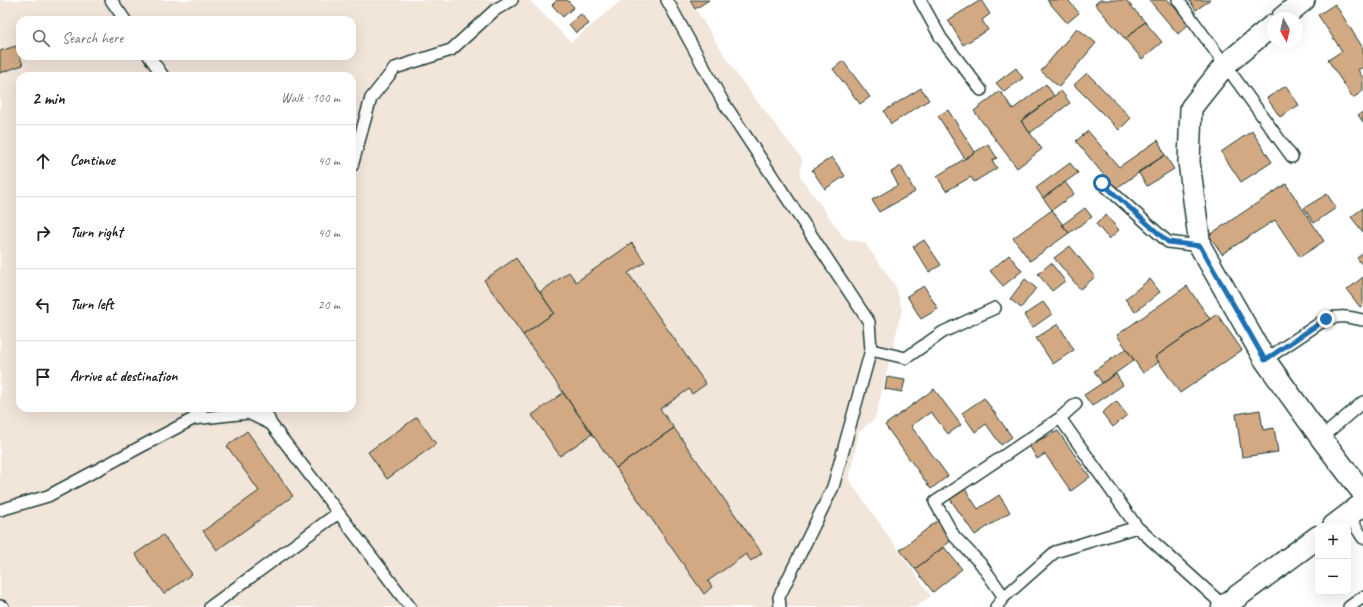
<!DOCTYPE html>
<meta charset="utf-8">
<style>
body{margin:0;font-family:Caveat,sans-serif;background:#f2f2f2;color:#202124}
.controls{position:absolute;right:12px;bottom:12px;display:grid;overflow:hidden;border-radius:8px;box-shadow:0 4px 16px #0002}
.controls button{width:36px;height:36px;display:grid;place-items:center;padding:0;border:0;border-bottom:1px solid #e0e0e0;background:#fff;color:#202124;font:20px sans-serif}
.compass{position:absolute;left:1267px;top:12px;width:36px;height:36px;border-radius:50%;background:#fff;box-shadow:0 4px 16px #0002;rotate:172deg}
.stop{position:absolute;width:12px;height:12px;margin:-9px;border:3px solid #1f6fb2;border-radius:50%;background:#fff}
.stop.end{background:#1f6fb2;border-color:#fff;box-shadow:0 1px 4px #0008}
.list{margin:0;padding:0;list-style:none}
h2{display:flex;justify-content:space-between;align-items:center;height:52px;margin:0;padding:0 16px;font-size:17px}
h2 small{font-size:13px;font-weight:400;color:#757577}
.list li{display:grid;grid-template-columns:26px 1fr auto;gap:12px;align-items:center;box-sizing:border-box;height:72px;padding:0 16px;border-top:1px solid #e0e0e0}
.list b{display:block;font-size:15px;white-space:nowrap}
.list em{font-size:13px;font-style:normal;color:#757577}
.icon{flex:none;width:22px;height:22px;fill:none;stroke:currentColor;stroke-width:2;stroke-linecap:round;stroke-linejoin:round}
.map{position:relative;flex:none;width:1363px;height:607px;overflow:hidden}
.search{position:absolute;background:#fff;box-shadow:0 4px 16px #0002;left:16px;top:16px;width:340px;height:44px;display:flex;align-items:center;gap:10px;box-sizing:border-box;padding:0 14px;border-radius:12px;color:#757577;font-size:15px}
.panel{position:absolute;background:#fff;box-shadow:0 4px 16px #0002;left:16px;top:72px;width:340px;height:340px;border-radius:12px}
.map>svg:first-child{display:block}
.built{fill:#f2e5da;fill-rule:evenodd}
.building{fill:#d2a983;stroke:#1f3d34}
.lines{fill:none;stroke-linecap:round;stroke-linejoin:round}
.service-casing{stroke:#1f3d34;stroke-width:14}
.minor-casing{stroke:#1f3d34;stroke-width:24}
.primary-casing{stroke:#1f3d34;stroke-width:25}
.service{stroke:#fff;stroke-width:11}
.minor{stroke:#fff;stroke-width:21}
.primary{stroke:#fff;stroke-width:22}
.route{stroke:#1f6fb2;stroke-width:5}
</style>
<div class="map">
<svg width="1363" height="607" viewBox="0 0 1363 607">
<rect width="100%" height="100%" fill="#fff"/>
<filter id="ink" filterUnits="userSpaceOnUse"><feTurbulence type="fractalNoise" baseFrequency=".025" numOctaves="2"/><feDisplacementMap in="SourceGraphic" scale="8" xChannelSelector="R" yChannelSelector="G"/><feConvolveMatrix kernelMatrix="1 2 1 2 8 2 1 2 1" color-interpolation-filters="sRGB"/></filter>
<g filter="url(#ink)">
<path class="built" d="M 0,0 L 529,0 L 571,42 L 622,0 L 690,0 L 737,75 L 802,159 L 800,176 L 844,238 L 865,243 L 896,287 L 902,310 L 875,419 L 859,432 L 849,480 L 931,596 L 916,607 L 0,607 ZM 20,20 L 352,20 L 352,56 L 20,56 ZM 20,76 L 352,76 L 352,408 L 20,408 Z"/>
<path class="building" d="M 557,0 L 567,0 L 574,7 L 563,17 L 552,5 Z
M 690,0 L 709,0 L 695,9 Z
M 981,0 L 990,14 L 982,20 L 988,30 L 963,45 L 948,20 Z
M 1047,0 L 1068,0 L 1079,13 L 1067,23 Z
M 1100,0 L 1126,0 L 1145,22 L 1125,39 L 1095,4 Z
M 1149,0 L 1168,0 L 1189,24 L 1178,34 Z
M 1189,0 L 1210,0 L 1196,10 Z
M 1335,4 L 1363,48 L 1363,67 L 1358,70 L 1363,78 L 1363,91 L 1353,98 L 1328,60 L 1342,51 L 1318,15 Z
M 581,14 L 589,24 L 576,33 L 569,24 Z
M 1145,22 L 1162,42 L 1142,59 L 1125,39 Z
M 1077,28 L 1096,43 L 1059,87 L 1041,71 Z
M 16,46 L 23,65 L 0,73 L 0,51 Z
M 843,61 L 870,97 L 860,104 L 833,69 Z
M 1016,68 L 1023,78 L 1004,92 L 996,83 Z
M 1087,73 L 1131,118 L 1119,130 L 1074,85 Z
M 1046,84 L 1054,96 L 1021,121 L 1042,149 L 1017,168 L 974,111 L 1000,91 L 1013,109 Z
M 1286,86 L 1299,105 L 1280,117 L 1267,98 Z
M 921,88 L 929,100 L 891,124 L 884,111 Z
M 1061,91 L 1070,103 L 1030,133 L 1021,121 Z
M 948,110 L 975,152 L 965,159 L 938,116 Z
M 1363,112 L 1363,122 L 1358,115 Z
M 1088,131 L 1119,167 L 1158,140 L 1165,155 L 1115,189 L 1076,141 Z
M 1252,131 L 1272,162 L 1241,182 L 1221,152 Z
M 988,144 L 997,158 L 992,160 L 997,168 L 974,182 L 971,177 L 946,191 L 937,176 Z
M 1165,155 L 1174,169 L 1147,186 L 1138,172 Z
M 832,157 L 845,176 L 825,189 L 812,170 Z
M 1070,163 L 1078,173 L 1043,198 L 1036,188 Z
M 901,166 L 915,192 L 879,212 L 872,200 L 898,185 L 891,172 Z
M 1065,182 L 1074,194 L 1052,210 L 1043,198 Z
M 1286,184 L 1324,241 L 1300,257 L 1275,220 L 1222,254 L 1209,235 Z
M 1327,194 L 1336,208 L 1314,223 L 1304,208 Z
M 1085,208 L 1092,217 L 1069,233 L 1062,225 Z
M 1363,208 L 1363,232 L 1351,217 Z
M 1052,210 L 1069,233 L 1030,261 L 1013,238 Z
M 1106,215 L 1119,230 L 1109,239 L 1096,224 Z
M 924,240 L 941,265 L 929,272 L 913,247 Z
M 632,243 L 645,262 L 628,273 L 706,384 L 692,394 L 689,389 L 660,409 L 674,428 L 616,468 L 523,335 L 554,313 L 540,292 L 569,272 L 576,282 Z
M 1070,246 L 1095,277 L 1080,289 L 1054,258 Z
M 1363,253 L 1363,266 L 1357,258 Z
M 1009,255 L 1022,271 L 1003,286 L 990,271 Z
M 516,258 L 554,313 L 523,335 L 484,280 Z
M 1051,263 L 1065,281 L 1052,291 L 1038,274 Z
M 1363,277 L 1363,305 L 1360,307 L 1347,290 Z
M 1025,279 L 1036,288 L 1021,308 L 1010,299 Z
M 1150,279 L 1160,292 L 1135,312 L 1125,299 Z
M 924,286 L 938,309 L 921,319 L 907,296 Z
M 1187,286 L 1210,319 L 1155,357 L 1159,362 L 1143,373 L 1117,335 Z
M 1043,302 L 1052,314 L 1032,328 L 1024,315 Z
M 1217,314 L 1242,350 L 1180,393 L 1155,357 Z
M 1058,324 L 1074,350 L 1053,364 L 1036,338 Z
M 1126,349 L 1134,360 L 1102,383 L 1094,371 Z
M 1116,374 L 1123,385 L 1092,406 L 1084,395 Z
M 887,377 L 905,380 L 902,392 L 885,389 Z
M 934,389 L 961,425 L 948,434 L 931,412 L 911,426 L 948,476 L 931,489 L 885,425 Z
M 563,393 L 592,434 L 560,456 L 532,415 Z
M 984,398 L 1012,437 L 1001,445 L 986,424 L 975,432 L 962,413 Z
M 1116,401 L 1127,415 L 1113,427 L 1102,413 Z
M 1260,410 L 1263,430 L 1274,428 L 1278,452 L 1242,457 L 1236,414 Z
M 417,417 L 436,444 L 387,479 L 368,452 Z
M 674,428 L 762,553 L 751,561 L 746,554 L 708,581 L 712,587 L 704,594 L 616,468 Z
M 247,431 L 293,496 L 217,550 L 203,531 L 259,491 L 227,446 Z
M 1058,431 L 1090,477 L 1071,491 L 1045,454 L 1037,459 L 1029,445 Z
M 965,489 L 978,509 L 999,495 L 1010,512 L 975,535 L 950,499 Z
M 937,521 L 952,540 L 915,569 L 900,550 Z
M 163,535 L 192,574 L 164,594 L 135,554 Z
M 944,547 L 962,569 L 933,592 L 915,569 Z"/>
<g class="lines">
<defs>
<path id="service" d="M 111,0 L 125,20
M 667,0 L 722,100 L 869,322 L 871,350 L 833,487 L 779,597 L 780,607
M 920,0 L 941,38 L 981,90
M 1178,0 L 1292,157
M 149,56 L 163,76
M 352,166 L 371,98 L 395,68 L 451,50 L 495,10 L 512,0
M 1102,183 L 1168,242 L 1200,246
M 871,350 L 906,358 L 943,332 L 995,308
M 1265,360 L 1326,319 C 1341,315 1348,317 1363,320
M 264,408 L 271,424 L 410,607
M 1060,418 L 1137,527 L 1224,606
M 193,419 L 248,413 L 271,424
M 1321,438 L 1363,402
M 0,510 L 48,496 L 193,419 L 202,408
M 1348,515 L 1363,538
M 1004,597 L 981,564 L 954,536 L 935,502 L 1060,418 L 1076,404
M 0,606 L 3,607
M 210,607 L 338,513
M 996,607 L 1004,597 L 1055,552 L 1137,527
M 1349,607 L 1363,597"/>
<path id="minor" d="M 1282,18 L 1304,0
M 1273,25 L 1225,65 L 1191,108 L 1189,162 L 1200,246 L 1265,360 L 1321,438 L 1363,493"/>
<path id="primary" d="M 1334,526 L 1363,504
M 1223,607 L 1318,537"/>
</defs>
<use href="#service" class="service-casing"/>
<use href="#minor" class="minor-casing"/>
<use href="#primary" class="primary-casing"/>
<use href="#service" class="service"/>
<use href="#minor" class="minor"/>
<use href="#primary" class="primary"/>
</g>
</g>
<g class="lines" filter="url(#ink)">
<path class="route" d="M 1102,183 L 1168,242 L 1200,246 L 1265,360 L 1326,319"/>
</g>
</svg>
<div class="controls">
<button>+</button>
<button>−</button>
</div>
<svg class="compass" viewBox="-18 -18 36 36"><path d="M0-13l5 13h-10z" fill="#e53935"/><path d="M0 13l5-13h-10z" fill="#757577"/></svg>
<div class="stop" style="left:1102px;top:183px"></div>
<div class="stop end" style="left:1326px;top:319px"></div>
<div class="search"><svg class="icon" aria-label="search" viewBox="0 0 24 24"><circle cx="10" cy="10" r="6"/><path d="M15 15l6 6"/></svg>Search here</div>
<section class="panel">
<h2>2 min<small>Walk · 100 m</small></h2>
<ul class="list">
<li><svg class="icon" aria-label="ahead" viewBox="0 0 24 24"><path d="M12 20V5M6 11l6-6 6 6"/></svg><div><b>Continue</b></div><em>40 m</em></li>
<li><svg class="icon" aria-label="right" viewBox="0 0 24 24"><path d="M7 20v-9h11M14 6l5 5-5 5"/></svg><div><b>Turn right</b></div><em>40 m</em></li>
<li><svg class="icon" aria-label="left" viewBox="0 0 24 24"><path d="M17 20v-9H6M10 6l-5 5 5 5"/></svg><div><b>Turn left</b></div><em>20 m</em></li>
<li><svg class="icon" aria-label="arrive" viewBox="0 0 24 24"><path d="M6 21V4h12l-3 4 3 4H6"/></svg><div><b>Arrive at destination</b></div></li>
</ul>
</section>
</div>
